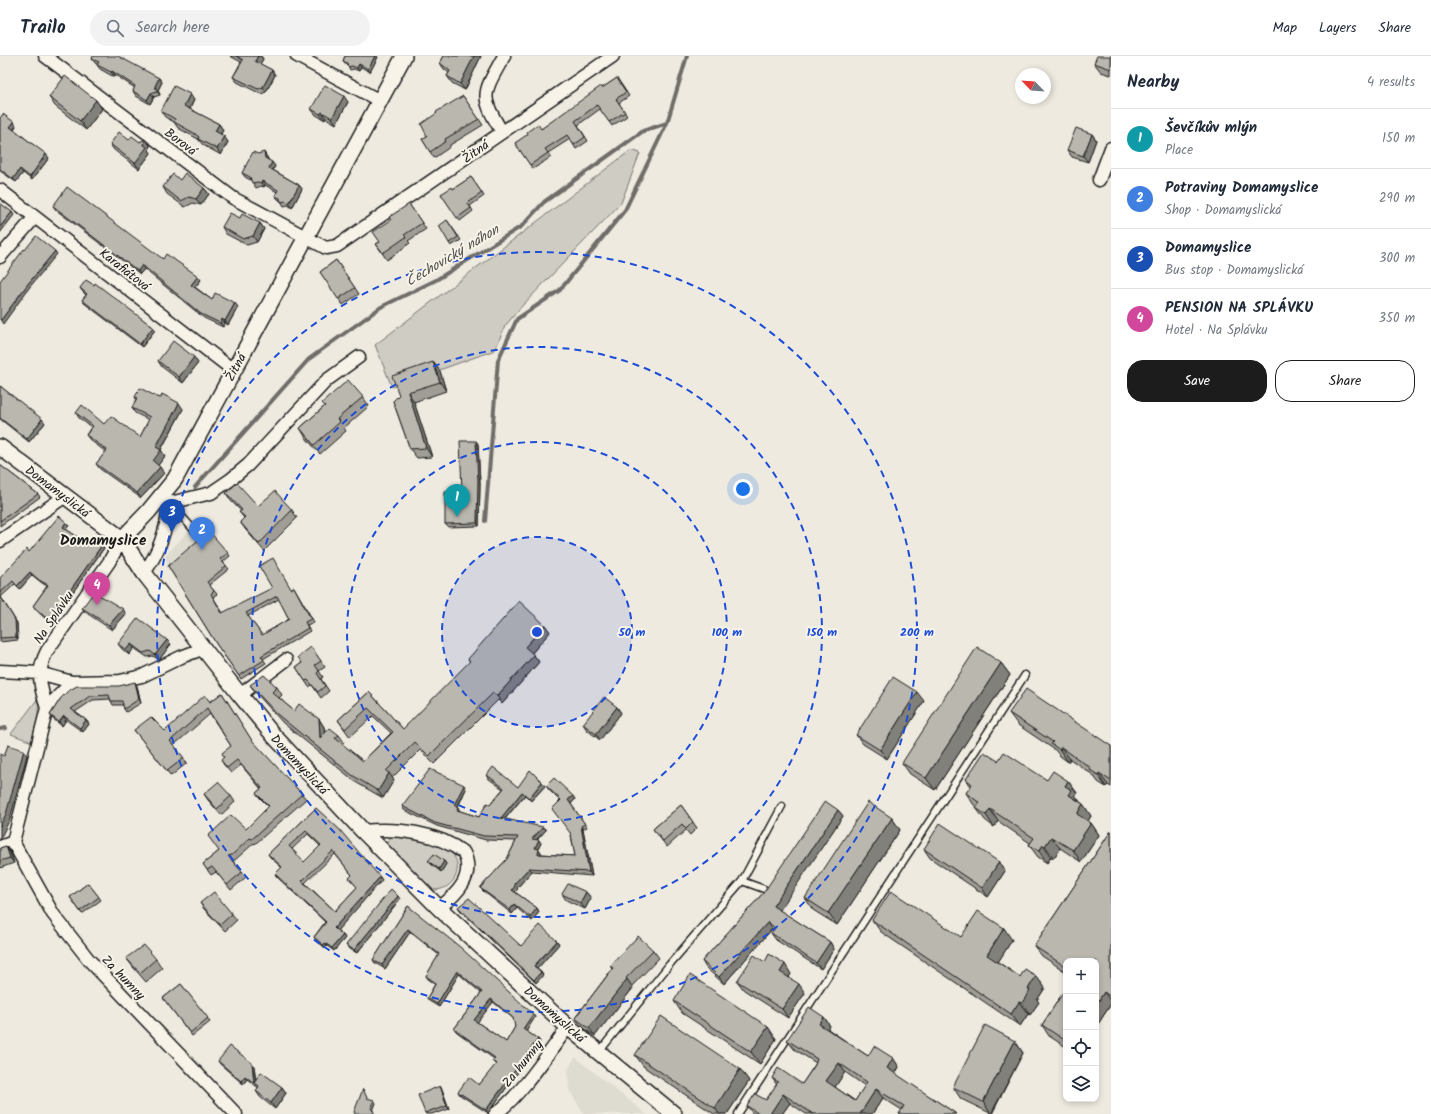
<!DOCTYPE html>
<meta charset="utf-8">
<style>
body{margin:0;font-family:Kalam,sans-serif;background:#f2f2f3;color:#1f2937}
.controls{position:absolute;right:12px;bottom:12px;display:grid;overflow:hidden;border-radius:8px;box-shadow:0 2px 6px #0003}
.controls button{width:36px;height:36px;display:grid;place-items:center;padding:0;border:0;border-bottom:1px solid #e0e1e3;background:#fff;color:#1f2937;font:20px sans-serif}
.compass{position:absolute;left:1015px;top:12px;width:36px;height:36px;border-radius:50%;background:#fff;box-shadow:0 2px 6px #0003;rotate:295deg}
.you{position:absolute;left:743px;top:433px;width:14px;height:14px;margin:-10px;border:3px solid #fff;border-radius:50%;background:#1a73e8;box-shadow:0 0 0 6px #1a73e833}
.badge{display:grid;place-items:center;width:26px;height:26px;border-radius:50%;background:#1c1c1c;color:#fff;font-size:13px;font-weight:700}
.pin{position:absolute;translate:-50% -33px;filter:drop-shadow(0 1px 2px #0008)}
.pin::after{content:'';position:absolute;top:21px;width:14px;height:12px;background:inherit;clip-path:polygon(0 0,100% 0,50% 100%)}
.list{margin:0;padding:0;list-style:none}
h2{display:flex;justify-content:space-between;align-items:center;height:52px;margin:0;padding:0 16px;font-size:17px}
h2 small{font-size:13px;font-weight:400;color:#747a83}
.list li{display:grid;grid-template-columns:26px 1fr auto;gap:12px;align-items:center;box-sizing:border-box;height:60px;padding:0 16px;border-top:1px solid #e0e1e3}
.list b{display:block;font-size:15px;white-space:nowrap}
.list p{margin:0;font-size:13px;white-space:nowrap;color:#747a83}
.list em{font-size:13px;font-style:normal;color:#747a83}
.actions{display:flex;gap:8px;padding:12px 16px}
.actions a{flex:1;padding:9px 0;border:1px solid #1c1c1c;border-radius:16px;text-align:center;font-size:14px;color:#1c1c1c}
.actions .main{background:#1c1c1c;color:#fff}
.icon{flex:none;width:22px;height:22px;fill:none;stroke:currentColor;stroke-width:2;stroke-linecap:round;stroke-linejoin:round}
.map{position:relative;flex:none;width:1111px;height:1058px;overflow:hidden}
header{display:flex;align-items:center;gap:24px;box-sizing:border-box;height:56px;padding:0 20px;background:#fff;border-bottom:1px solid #e0e1e3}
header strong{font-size:19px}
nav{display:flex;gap:22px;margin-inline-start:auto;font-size:14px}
.search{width:280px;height:36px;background:#f2f2f3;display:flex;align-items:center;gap:10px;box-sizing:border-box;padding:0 14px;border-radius:22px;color:#747a83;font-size:15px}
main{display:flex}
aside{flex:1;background:#fff}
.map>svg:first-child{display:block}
.built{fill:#dedbd1}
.green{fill:#cfccc3;stroke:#767470}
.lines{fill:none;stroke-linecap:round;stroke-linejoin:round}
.stream{stroke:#6f6d69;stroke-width:4}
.service-casing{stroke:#1c1c1c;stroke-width:9}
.minor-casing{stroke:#1c1c1c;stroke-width:15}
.tertiary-casing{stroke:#1c1c1c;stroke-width:18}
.service{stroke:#f7f3e8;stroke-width:6}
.minor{stroke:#f7f3e8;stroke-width:12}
.tertiary{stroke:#f7f3e8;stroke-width:15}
.wall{fill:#a09d96;stroke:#1c1c1c;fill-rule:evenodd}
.shaded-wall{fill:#82807a;stroke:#1c1c1c}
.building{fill:#bab7af;stroke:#1c1c1c;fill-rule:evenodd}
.ring{fill:none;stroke:#1d4ed8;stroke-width:2;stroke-dasharray:7 5}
.labels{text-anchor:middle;stroke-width:4;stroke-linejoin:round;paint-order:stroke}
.street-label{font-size:13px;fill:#1c1c1c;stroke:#f7f3e8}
.water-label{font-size:14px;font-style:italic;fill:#535250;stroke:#f7f3e8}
.quarter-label{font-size:15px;font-weight:bold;fill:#1c1c1c;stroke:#f7f3e8}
.centre{fill:#1d4ed8;stroke:#f7f3e8;stroke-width:2}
.ring-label{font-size:12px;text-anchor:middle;font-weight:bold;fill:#1d4ed8;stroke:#f7f3e8;stroke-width:4;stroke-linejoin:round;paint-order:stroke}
</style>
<header>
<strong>Trailo</strong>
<div class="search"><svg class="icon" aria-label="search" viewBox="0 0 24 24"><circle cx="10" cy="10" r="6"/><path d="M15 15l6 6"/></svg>Search here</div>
<nav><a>Map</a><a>Layers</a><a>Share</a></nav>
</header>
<main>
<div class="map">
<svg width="1111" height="1058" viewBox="0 0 1111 1058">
<rect width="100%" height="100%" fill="#eeeae0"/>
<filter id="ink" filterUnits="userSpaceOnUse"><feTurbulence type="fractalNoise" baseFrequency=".025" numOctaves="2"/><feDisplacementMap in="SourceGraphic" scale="8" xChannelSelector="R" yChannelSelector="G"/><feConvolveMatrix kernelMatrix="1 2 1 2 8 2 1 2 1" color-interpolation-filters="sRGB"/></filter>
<g filter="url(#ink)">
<path class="built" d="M 198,465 L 230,500 L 220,509 L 170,513 L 165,500 Z
M 575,1001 L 646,1058 L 584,1058 L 569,1034 L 568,1014 Z"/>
<path class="green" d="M 631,94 L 640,97 L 621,147 L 521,251 L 505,270 L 495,294 L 392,331 L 375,289 Z
M 39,641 L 37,669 L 32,686 L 11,678 Z
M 399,779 C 415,782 440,783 451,796 C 467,814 450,839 429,833 L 387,788 L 390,781 Z"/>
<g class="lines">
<path class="stream" d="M 195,431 L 309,303 L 381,251 L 436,224 L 522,170 L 544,146 L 643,75 L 667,67 L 687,0
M 485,465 L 498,304 L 517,263 L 560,234 L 625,154 L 667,67
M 0,673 L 6,672"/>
<defs>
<path id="service" d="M 171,448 L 200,481
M 742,825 L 764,833
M 599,996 L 669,909 L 742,825 L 782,750
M 738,1058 L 1025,619"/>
<path id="minor" d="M 45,0 L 233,142 L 326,192 L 337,190 L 613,0
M 297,0 L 380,45
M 502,76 C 479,38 483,38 504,0
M 1099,124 L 1111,92
M 0,134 L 233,314
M 0,201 L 35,161
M 170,447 L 211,437 L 230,424 L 248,409 L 327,324 L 359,301
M 0,485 L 64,441
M 144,517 C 160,495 166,474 170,447 L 165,441
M 0,615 L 39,617 L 72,626 L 120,625 L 142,620 L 181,601 L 202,593
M 240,639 L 286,604
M 47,652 C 40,631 36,616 47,595 L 109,506 L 122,483
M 363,775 C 397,772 437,776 464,797 C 475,821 457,838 439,852
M 13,786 L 53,858 L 89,904 L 236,1058
M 0,791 L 13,786 L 47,652 L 72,626
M 495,1058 C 519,1042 550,995 568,971"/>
<path id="tertiary" d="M 0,391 L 122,483 L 144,517 L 240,639 L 274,680 L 363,775 L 439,852 L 568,971 L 674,1058
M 122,483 L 148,456 L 175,423 L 404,0"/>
</defs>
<use href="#service" class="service-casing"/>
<use href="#minor" class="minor-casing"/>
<use href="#tertiary" class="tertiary-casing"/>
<use href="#service" class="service"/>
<use href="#minor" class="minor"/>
<use href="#tertiary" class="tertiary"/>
</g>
<path class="wall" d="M 230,0 L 261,0 L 263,3 L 260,8 L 272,14 L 275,19 L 266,36 L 261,38 L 237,26 L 233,21 L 241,6 Z
M 345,0 L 377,0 L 378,1 L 370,16 L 361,11 L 359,15 L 354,13 L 350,14 L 348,9 L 345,8 L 343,5 Z
M 444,0 L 481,0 L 465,34 L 452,27 L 447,20 L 449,17 L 444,13 L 440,7 Z
M 1111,0 L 1111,19 L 1101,16 L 1094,7 Z
M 92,3 L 159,22 L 162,26 L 158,34 L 160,39 L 154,41 L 150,48 L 136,40 L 133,35 L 135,32 L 115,19 L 114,21 L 100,13 L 97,9 L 97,8 L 95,7 Z
M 617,22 L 629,40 L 619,47 L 627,60 L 612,70 L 600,53 L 578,69 L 588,85 L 576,93 L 570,83 L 548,97 L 551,101 L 533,113 L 515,87 L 541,73 Z
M 463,40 L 483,69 L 450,89 L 450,91 L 434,102 L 422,83 L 427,80 Z
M 49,41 L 96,44 L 102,53 L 86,74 L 55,50 Z
M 194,44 L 190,53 L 219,68 L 223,74 L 221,78 L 228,86 L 221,99 L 203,89 L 198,83 L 178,72 L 174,66 L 165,61 L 161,55 Z
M 348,46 L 336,68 L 326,62 L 325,64 L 316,59 L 311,53 Z
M 0,62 L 16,70 L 14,73 L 49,102 L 32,124 L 23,117 L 16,126 L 0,115 Z
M 1092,78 L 1096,84 L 1088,106 L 1072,101 L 1067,94 Z
M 145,83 L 150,89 L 149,94 L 151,97 L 139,113 L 114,94 L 110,88 L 129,84 L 140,86 Z
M 258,98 L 267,101 L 268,103 L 275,110 L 273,114 L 299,129 L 302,133 L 292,152 L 288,149 L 284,150 L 281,145 L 279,144 L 275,140 L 277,136 L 265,129 L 264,131 L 261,130 L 256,132 L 252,125 L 245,121 L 242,117 Z
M 471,121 L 484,140 L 470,150 L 473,155 L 460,165 L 441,138 L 453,133 Z
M 180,124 L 204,132 L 209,138 L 201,149 L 193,147 L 185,151 L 167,138 L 163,131 Z
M 409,148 L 426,173 L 408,185 L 410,187 L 387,204 L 376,188 L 380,186 L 391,164 Z
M 53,150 L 163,203 L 201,224 L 195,231 L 212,244 L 238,251 L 228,269 L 225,267 L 223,271 L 204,262 L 144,213 L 140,218 L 56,154 Z
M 240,162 L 260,167 L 264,173 L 257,186 L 247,189 L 226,178 L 222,171 Z
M 447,164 L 461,184 L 451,190 L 449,187 Z
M 336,204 L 359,238 L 343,249 L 320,216 Z
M 94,229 L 153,271 L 155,274 L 142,291 L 84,247 L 82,244 L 86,239 L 82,235 L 80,232 Z
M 158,305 L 198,307 L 183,327 L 162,311 Z
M 433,306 L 440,315 L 446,335 L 414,346 L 432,401 L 417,402 L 410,393 L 393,345 Z
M 0,330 L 45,367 L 29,386 L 0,363 Z
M 135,341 L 157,341 L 183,353 L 161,394 L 165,400 L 158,409 L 164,417 L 141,442 L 100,413 L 96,408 L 106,396 L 90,384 L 86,379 L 91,371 L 79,362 L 76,357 L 104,368 L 140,381 L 149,364 L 135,357 L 132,352 L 136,343 Z
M 363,341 L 369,350 L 344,372 L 346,375 L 320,398 L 306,382 L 300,372 L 325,350 L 322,347 Z
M 476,385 L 478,388 L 480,428 L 479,470 L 448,471 L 445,468 L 462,435 Z
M 0,409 L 38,438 L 40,441 L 0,470 Z
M 226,437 L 258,450 L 292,454 L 297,462 L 264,495 L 245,473 L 240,466 L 244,462 L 239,456 L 241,455 L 231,445 Z
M 66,466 L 69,470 L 66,473 L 89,489 L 102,489 L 104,492 L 54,563 L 47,564 L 36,554 L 33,550 L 47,530 L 42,527 L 32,519 L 20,533 L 15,528 L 1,541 L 17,567 L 18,584 L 0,586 L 0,522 L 29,496 Z
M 228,497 L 230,500 L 223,506 L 229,513 L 209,529 L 217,538 L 213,541 L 223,557 L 294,531 L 314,566 L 307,569 L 310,575 L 263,603 L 266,607 L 241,623 L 217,589 L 168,510 ZM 279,543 L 289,563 L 262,579 L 248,560 Z
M 82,552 L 126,558 L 112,574 L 85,556 Z
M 545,569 L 550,576 L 532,597 L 539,606 L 502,648 L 498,644 L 434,708 L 420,694 L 392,722 L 394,724 L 383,742 L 357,727 L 283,667 L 256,637 L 250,629 L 277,631 L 282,639 L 279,642 L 294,655 L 319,663 L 324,671 L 325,677 L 339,679 L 344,686 L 342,688 L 363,705 L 391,677 L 373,660 L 350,681 L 338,664 L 369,636 L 403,673 L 470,606 L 468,603 Z
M 118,588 L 171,588 L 159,604 L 153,600 L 147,601 L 134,592 L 129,599 L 122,593 Z
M 311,591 L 325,611 L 319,615 L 323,621 L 321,623 L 329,635 L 321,642 L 312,629 L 309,631 L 296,611 L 302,607 Z
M 1001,607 L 1010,619 L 935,734 L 910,718 L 902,707 Z
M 137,630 L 141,647 L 126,656 L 124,653 L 123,649 L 113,649 L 110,643 L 93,644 L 75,656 L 86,664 L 89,668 L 83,676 L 66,664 L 62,670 L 53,663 L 50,659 L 61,642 Z
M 222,637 L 252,685 L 302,738 L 306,743 L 255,788 L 254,787 L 235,804 L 233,805 L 246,821 L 231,834 L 216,816 L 211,819 L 203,808 L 246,773 L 269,751 L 260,742 L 256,737 L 261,733 L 241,709 L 231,717 L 224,709 L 221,704 L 224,701 L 231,690 L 210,658 L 174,689 L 187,707 L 171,720 L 134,674 L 165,675 L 210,646 Z
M 924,645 L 887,703 L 863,688 L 856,679 Z
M 617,651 L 621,657 L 600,684 L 587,674 L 583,668 Z
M 1009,657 L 1111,690 L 1111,731 L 1108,729 L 1106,731 L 1098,726 L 1093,719 L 1070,703 L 1068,706 L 1060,700 L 1055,694 L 1018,669 Z
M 998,705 L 1047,724 L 1068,725 L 1077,737 L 1075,739 L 1080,746 L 1083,748 L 1091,760 L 1088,765 L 1091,767 L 1099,779 L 1081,806 L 1060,792 L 1054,802 L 1051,801 L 1047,807 L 1038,801 L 1029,789 L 1030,787 L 998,765 L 994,771 L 985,764 L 976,752 L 977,751 L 974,749 L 966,737 L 971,731 L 966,723 Z
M 487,719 L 518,731 L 545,730 L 531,745 L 525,739 L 505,763 L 546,774 L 537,784 L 541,787 L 538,793 L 541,796 L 541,798 L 575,800 L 571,779 L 560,745 L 549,734 L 546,730 L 575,743 L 571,748 L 587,771 L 583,773 L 592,820 L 532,815 L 517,832 L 518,833 L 515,836 L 537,852 L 539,856 L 532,865 L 517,852 L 512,858 L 483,835 L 480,832 L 507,803 L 516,785 L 486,784 L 437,770 L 404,754 L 402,750 L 466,733 L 458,751 L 460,755 L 479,761 L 503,733 L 489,723 Z
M 204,738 L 231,740 L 235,746 L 221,759 L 208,744 Z
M 681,749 L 697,772 L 690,779 L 686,774 L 667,791 L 653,773 Z
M 316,752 L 382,824 L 337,874 L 343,879 L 345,882 L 334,895 L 327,890 L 325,892 L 316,884 L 314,881 L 325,866 L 277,821 L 275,818 L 282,812 L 270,801 L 268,798 ZM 308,778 L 320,790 L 304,806 L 292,793 ZM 335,798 L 352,819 L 349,822 L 357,831 L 335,855 L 305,827 Z
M 838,754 L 843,760 L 779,854 L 830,886 L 834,893 L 821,913 L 776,884 L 771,877 L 774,874 L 772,873 L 724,928 L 706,912 L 702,905 Z
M 892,762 L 900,774 L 837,869 L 813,854 L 805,842 Z
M 1111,775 L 1111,948 L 1096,971 L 1096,905 L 1066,905 L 1066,916 L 1042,900 L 1034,890 Z
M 6,790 L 10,796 L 14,807 L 0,812 L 0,792 Z
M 924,793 L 999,806 L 1005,815 L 988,841 L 930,802 Z
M 428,805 L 444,805 L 446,808 L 441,816 L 431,808 Z
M 88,827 L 101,844 L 82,858 L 70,841 Z
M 586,836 L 591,842 L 585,853 L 566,844 L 562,838 Z
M 400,843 L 357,897 L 348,892 L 346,889 Z
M 200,847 L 232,858 L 237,864 L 225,875 L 204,853 Z
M 408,850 L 535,961 L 526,975 L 538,983 L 540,986 L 488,1057 L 460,1039 L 458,1036 L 479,1029 L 496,1009 L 492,1005 L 494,1003 L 457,976 L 454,973 L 481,937 L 459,918 L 439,951 L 429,945 L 427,942 L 435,928 L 428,923 L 426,920 L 439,899 L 410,876 L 385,913 L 375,907 L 373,904 ZM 493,946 L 514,963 L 515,971 L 506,986 L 477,966 Z
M 458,851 L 521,890 L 557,885 L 559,888 L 537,913 L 543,919 L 536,927 L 460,854 Z
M 872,864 L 961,881 L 1012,884 L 998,906 L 1020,921 L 1036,920 L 1045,932 L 1037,944 L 1039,946 L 1030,959 L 1028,958 L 1020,970 L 881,876 Z
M 653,894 L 659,902 L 632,930 L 633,932 L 595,980 L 581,970 L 575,962 L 612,913 L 610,910 Z
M 126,902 L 156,903 L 162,912 L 146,926 L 133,911 Z
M 765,906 L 791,918 L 789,921 L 805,937 L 788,962 L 744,934 L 737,925 Z
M 181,928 L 210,966 L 192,980 L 163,942 Z
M 1066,932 L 1066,991 L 1049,980 L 1042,969 Z
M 674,945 L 768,971 L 776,983 L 760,1008 L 682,957 Z
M 824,961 L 830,970 L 828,973 L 868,1000 L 893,1002 L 899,1011 L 895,1018 L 955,1057 L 956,1058 L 899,1058 L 902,1054 L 883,1042 L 872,1058 L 806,1058 L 790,1047 L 782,1058 L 753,1058 L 747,1050 L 766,1044 L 777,1029 L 772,1022 L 802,1028 L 816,1007 L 794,993 L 787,984 ZM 845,1016 L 865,1030 L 855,1045 L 835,1031 Z
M 1015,985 L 1023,997 L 992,1058 L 961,1043 L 953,1031 Z
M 635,999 L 740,1013 L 749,1025 L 727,1058 L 714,1058 L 644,1011 Z
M 218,1005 L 254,1010 L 256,1024 L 282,1031 L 286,1037 L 275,1053 L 260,1041 L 256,1035 L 258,1032 L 256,1029 L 256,1030 L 247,1023 L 243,1028 L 220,1008 Z
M 442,1033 L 449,1053 L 438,1057 L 437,1056 L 432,1058 L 426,1058 L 425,1057 Z"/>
<path class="shaded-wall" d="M 258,0 L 261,0 L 263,3 L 259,10 L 255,5 Z
M 375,0 L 377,0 L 378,1 L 370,16 L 368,13 Z
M 474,0 L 481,0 L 465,34 L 460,28 Z
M 359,8 L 361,11 L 359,15 L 357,12 Z
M 272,14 L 275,19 L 266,36 L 263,31 Z
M 112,15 L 115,19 L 114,21 L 111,16 Z
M 159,22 L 162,26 L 158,34 L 160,39 L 157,35 L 155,30 Z
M 151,37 L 154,41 L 150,48 L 147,44 Z
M 190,38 L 194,44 L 188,56 L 184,50 Z
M 344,40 L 348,46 L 336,68 L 332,62 Z
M 96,44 L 102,53 L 86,74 L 80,65 Z
M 322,56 L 326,62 L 325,64 L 320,58 Z
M 14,66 L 16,70 L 13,74 L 10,71 Z
M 219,68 L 223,74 L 219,81 L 215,75 Z
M 1092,78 L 1096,84 L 1088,106 L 1083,100 Z
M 224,80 L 228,86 L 221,99 L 217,93 Z
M 145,83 L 150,89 L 149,94 L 151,97 L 139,113 L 135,107 L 144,89 Z
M 264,96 L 267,101 L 269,107 L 265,102 Z
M 46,98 L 49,102 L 32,124 L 30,121 Z
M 272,106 L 275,110 L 272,116 L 269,112 Z
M 20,113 L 23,117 L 16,126 L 13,123 Z
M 262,125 L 265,129 L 264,131 L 261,127 Z
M 299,129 L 302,133 L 292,152 L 289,147 Z
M 204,132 L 209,138 L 201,149 L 196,143 Z
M 12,156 L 14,159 L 0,177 L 0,171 Z
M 260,167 L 264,173 L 257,186 L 253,180 Z
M 55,195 L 57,198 L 29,232 L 3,268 L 1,264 L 27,229 Z
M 142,209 L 144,213 L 140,218 L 138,215 Z
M 198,220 L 201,224 L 194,232 L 191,229 Z
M 235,247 L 238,251 L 228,269 L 225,265 Z
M 222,263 L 225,267 L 223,271 L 220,267 Z
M 153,271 L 155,274 L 142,291 L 140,288 Z
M 194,301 L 198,307 L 183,327 L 179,321 Z
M 433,306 L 440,315 L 446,335 L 440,326 Z
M 408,336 L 414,346 L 432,401 L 426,392 Z
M 179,347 L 183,353 L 160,395 L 161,394 L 165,400 L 157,411 L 153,405 L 156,391 Z
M 42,363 L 45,367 L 29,386 L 27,383 Z
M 476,385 L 478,388 L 480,428 L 479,470 L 477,467 Z
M 160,411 L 164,417 L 141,442 L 137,437 Z
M 66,466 L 69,470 L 65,474 L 63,471 Z
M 102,489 L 104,492 L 54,563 L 52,560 Z
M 30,516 L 32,519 L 20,533 L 17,530 Z
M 0,540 L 17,567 L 18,584 L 16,581 Z
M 123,553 L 126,558 L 112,574 L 109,569 Z
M 545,569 L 550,576 L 530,599 L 525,591 Z
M 167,584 L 171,588 L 159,604 L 155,599 Z
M 131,588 L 134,592 L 129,599 L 126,594 Z
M 534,599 L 539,606 L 502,648 L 497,640 Z
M 1001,607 L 1010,619 L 935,734 L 926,722 Z
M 135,626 L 137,630 L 141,647 L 139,643 Z
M 917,636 L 924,645 L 887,703 L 880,694 Z
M 617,651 L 621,657 L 600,684 L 596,678 Z
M 64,660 L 66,664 L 62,670 L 59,666 Z
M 319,663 L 324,671 L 326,689 L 320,682 Z
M 86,664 L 89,668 L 83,676 L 80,672 Z
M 1061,691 L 1070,703 L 1068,706 L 1060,694 Z
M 24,694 L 27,699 L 10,763 L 0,783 L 0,770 Z
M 389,717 L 394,724 L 383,742 L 378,735 Z
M 1099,717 L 1108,729 L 1106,731 L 1098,719 Z
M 1068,725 L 1077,737 L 1075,739 L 1080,746 L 1069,739 L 1065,730 Z
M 542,726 L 545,730 L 531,745 L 529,742 Z
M 464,729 L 466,733 L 456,753 L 454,749 Z
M 522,736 L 525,739 L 503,765 L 501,762 Z
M 573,740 L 575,743 L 571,748 L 568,744 Z
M 1083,748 L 1091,760 L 1085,770 L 1077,758 Z
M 990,753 L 998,765 L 994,771 L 986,759 Z
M 838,754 L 843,760 L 778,857 L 773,850 Z
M 892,762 L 900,774 L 837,869 L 828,857 Z
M 1091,767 L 1099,779 L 1081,806 L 1073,794 Z
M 581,770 L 583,773 L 592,820 L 589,816 Z
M 543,771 L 546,774 L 534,786 L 532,783 Z
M 1051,781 L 1060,792 L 1054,802 L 1045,790 Z
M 539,784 L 541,787 L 537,795 L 535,792 Z
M 1043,789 L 1051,801 L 1047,807 L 1039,795 Z
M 6,790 L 10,796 L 14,807 L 10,802 Z
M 539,793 L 541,796 L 540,801 L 538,798 Z
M 444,805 L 446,808 L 441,816 L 439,813 Z
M 999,806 L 1005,815 L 988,841 L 982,832 Z
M 529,812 L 532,815 L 517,832 L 518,833 L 514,837 L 512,834 L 514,828 Z
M 380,821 L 382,824 L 337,875 L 334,872 Z
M 586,836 L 591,842 L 585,853 L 580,847 Z
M 398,840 L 400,843 L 357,897 L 354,894 Z
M 514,848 L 517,852 L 512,858 L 510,854 Z
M 537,852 L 539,856 L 532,865 L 530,861 Z
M 768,866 L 772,873 L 724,928 L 719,921 Z
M 1004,872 L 1012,884 L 995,911 L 987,899 Z
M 408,873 L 410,876 L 385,913 L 382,909 Z
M 343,879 L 345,882 L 334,895 L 332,892 Z
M 557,885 L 559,888 L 537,913 L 534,910 Z
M 830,886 L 834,893 L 821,913 L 816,907 Z
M 325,887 L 327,890 L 325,892 L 323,889 Z
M 785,908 L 791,918 L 786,925 L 780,916 Z
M 457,915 L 459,918 L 439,951 L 437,948 Z
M 541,916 L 543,919 L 536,927 L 534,924 Z
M 1036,920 L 1045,932 L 1037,944 L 1039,946 L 1030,959 L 1022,947 L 1028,933 Z
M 627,923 L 633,932 L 595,980 L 589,972 Z
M 799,928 L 805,937 L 788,962 L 782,953 Z
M 1104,936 L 1111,946 L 1111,948 L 1096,971 L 1096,949 Z
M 491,943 L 493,946 L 477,967 L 474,964 Z
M 1019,946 L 1028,958 L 1020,970 L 1011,958 Z
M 533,958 L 535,961 L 526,976 L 523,973 Z
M 824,961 L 830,970 L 825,977 L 819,968 Z
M 768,971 L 776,983 L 760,1008 L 751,996 Z
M 538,983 L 540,986 L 488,1057 L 486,1054 Z
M 1015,985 L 1023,997 L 991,1058 L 983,1046 Z
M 893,1002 L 899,1011 L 893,1021 L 887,1012 Z
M 252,1007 L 254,1010 L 256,1027 L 254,1026 Z
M 839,1007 L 845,1016 L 833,1034 L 826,1025 Z
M 740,1013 L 749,1025 L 727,1058 L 719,1058 L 715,1052 Z
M 245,1020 L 247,1023 L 243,1028 L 241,1025 Z
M 440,1030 L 442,1033 L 449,1053 L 447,1050 Z
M 282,1031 L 286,1037 L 275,1053 L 271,1047 Z
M 876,1033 L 883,1042 L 872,1058 L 860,1058 Z
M 783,1038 L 790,1047 L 782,1058 L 770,1058 Z
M 374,1044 L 376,1047 L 373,1055 L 371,1052 Z"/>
<path class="building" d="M 93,0 L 118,0 L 159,22 L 155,30 L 157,35 L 151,37 L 147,44 L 133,35 L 135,30 L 112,15 L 111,16 L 97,9 L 99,6 L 92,3 Z
M 236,0 L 258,0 L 255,5 L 272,14 L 263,31 L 258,33 L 233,21 L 243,4 Z
M 345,0 L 375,0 L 368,13 L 359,8 L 357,12 L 352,10 L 348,11 L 347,7 L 343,5 Z
M 444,0 L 474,0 L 460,28 L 447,20 L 450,15 L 440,7 Z
M 1097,0 L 1111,0 L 1111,13 L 1094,7 Z
M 65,20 L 96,44 L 80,65 L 49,41 Z
M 617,22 L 626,36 L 616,43 L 625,56 L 609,66 L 597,49 L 575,65 L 585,81 L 574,89 L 567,79 L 545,93 L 548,97 L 530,109 L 515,87 L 528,78 L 527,76 L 538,68 L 541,73 L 601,30 L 602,32 Z
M 325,29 L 344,40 L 332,62 L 322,56 L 320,58 L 311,53 Z
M 174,30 L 190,38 L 184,50 L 219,68 L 215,75 L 224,80 L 217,93 L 198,83 L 199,81 L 194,77 L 174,66 L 175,63 L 161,55 Z
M 463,40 L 479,63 L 445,83 L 446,85 L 430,96 L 422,83 L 427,80 L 421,68 L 437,57 L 436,56 Z
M 3,58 L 14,66 L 10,71 L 46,98 L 30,121 L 20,113 L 13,123 L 0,113 L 0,62 Z
M 1076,72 L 1092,78 L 1083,100 L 1067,94 Z
M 119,76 L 129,84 L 132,80 L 140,86 L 145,83 L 144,89 L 147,91 L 135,107 L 110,88 Z
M 253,96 L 258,98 L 264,96 L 265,102 L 272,106 L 269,112 L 299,129 L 289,147 L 285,145 L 281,146 L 280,142 L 275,140 L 278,134 L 262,125 L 261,127 L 258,126 L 252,127 L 250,121 L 242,117 Z
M 185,117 L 204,132 L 196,143 L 189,141 L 181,145 L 163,131 L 173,118 L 180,124 Z
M 471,121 L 482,137 L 467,147 L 471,152 L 457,162 L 441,138 L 452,131 L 453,133 Z
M 67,131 L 163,203 L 166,198 L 198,220 L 191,229 L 212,244 L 215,237 L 235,247 L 225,265 L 222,263 L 220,267 L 201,258 L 142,209 L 138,215 L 53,150 Z
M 0,147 L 12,156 L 0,171 Z
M 409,148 L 422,167 L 404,179 L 406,181 L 383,197 L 376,188 L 380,186 L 373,176 L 391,164 L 389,161 Z
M 230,157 L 240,162 L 242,158 L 260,167 L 253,180 L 243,183 L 222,171 Z
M 447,164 L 458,181 L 449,187 L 439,170 Z
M 36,180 L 55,195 L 27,229 L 1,264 L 0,264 L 0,225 L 24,193 L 25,194 Z
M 336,204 L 355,232 L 338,243 L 320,216 Z
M 86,224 L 94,229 L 95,227 L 153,271 L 140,288 L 82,244 L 87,238 L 80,232 Z
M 173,285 L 194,301 L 179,321 L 158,305 Z
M 433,306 L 440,326 L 408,336 L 426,392 L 410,393 L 393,345 L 399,339 L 392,320 Z
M 348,324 L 363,341 L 337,363 L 340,366 L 314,389 L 300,372 L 325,350 L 322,347 Z
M 0,330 L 42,363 L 27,383 L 0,362 Z
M 140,332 L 157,341 L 161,342 L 162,338 L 179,347 L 156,391 L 161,394 L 153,405 L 160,411 L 137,437 L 96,408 L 107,394 L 86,379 L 93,370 L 76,357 L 82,349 L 104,368 L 111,360 L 140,381 L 150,361 L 132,352 L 137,342 L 135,341 Z
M 460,385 L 476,385 L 478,425 L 477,467 L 445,468 L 445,436 L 462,435 Z
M 0,409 L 38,438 L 0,465 Z
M 237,427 L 258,450 L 275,435 L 292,454 L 259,488 L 240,466 L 245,461 L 239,456 L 242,454 L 226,437 Z
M 59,460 L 66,466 L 63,471 L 89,489 L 92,484 L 102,489 L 52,560 L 45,561 L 33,550 L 48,529 L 39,524 L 30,516 L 17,530 L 13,525 L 0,537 L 0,522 L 27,493 L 29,496 Z
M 209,475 L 228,497 L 220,503 L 226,510 L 207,526 L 214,535 L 211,538 L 222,557 L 272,532 L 259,510 L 273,502 L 291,533 L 294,531 L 311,563 L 305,566 L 308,572 L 261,600 L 264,604 L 239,620 L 217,589 L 168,510 ZM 277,540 L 289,563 L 262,579 L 246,557 Z
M 94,536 L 123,553 L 109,569 L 82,552 Z
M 0,540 L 15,564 L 16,581 L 0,582 Z
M 519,545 L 545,569 L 525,591 L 534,599 L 497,640 L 493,637 L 429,700 L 415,686 L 386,715 L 389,717 L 378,735 L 352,719 L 278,659 L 250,629 L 264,619 L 277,631 L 272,636 L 294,655 L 299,648 L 319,663 L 320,682 L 330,672 L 339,679 L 335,682 L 363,705 L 393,676 L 368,652 L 345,673 L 338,664 L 369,636 L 403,673 L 470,605 L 468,603 Z
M 138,562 L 167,584 L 155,599 L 150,595 L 143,597 L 131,588 L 126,594 L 118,588 Z
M 311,591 L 321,605 L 315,609 L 319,615 L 317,617 L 325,630 L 318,636 L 308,624 L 305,625 L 296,611 L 302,607 L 298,601 Z
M 977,591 L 1001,607 L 926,722 L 902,707 Z
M 893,621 L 917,636 L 880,694 L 856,679 Z
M 135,626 L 139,643 L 124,653 L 122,645 L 111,645 L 109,639 L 90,640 L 71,653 L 86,664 L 80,672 L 64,660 L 59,666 L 50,659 L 61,642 L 68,635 L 77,630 L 119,630 Z
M 1026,633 L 1111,690 L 1111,725 L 1099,717 L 1098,719 L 1090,714 L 1091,712 L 1061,691 L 1060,694 L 1051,688 L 1053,686 L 1009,657 Z
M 222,637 L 251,683 L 302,738 L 252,783 L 250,782 L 232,799 L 228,800 L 242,816 L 227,829 L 212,811 L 207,814 L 203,808 L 219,795 L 208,780 L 231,759 L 246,773 L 269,750 L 256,737 L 262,732 L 237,704 L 227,712 L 221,704 L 224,701 L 222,697 L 231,690 L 207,652 L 170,685 L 184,702 L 167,715 L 134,674 L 151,661 L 165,675 L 205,639 L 210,646 Z
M 604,641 L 617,651 L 596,678 L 583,668 Z
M 8,689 L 24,694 L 6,758 L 0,770 L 0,698 L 4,700 Z
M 984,696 L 998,705 L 1004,696 L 1047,724 L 1053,715 L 1068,725 L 1065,730 L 1072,734 L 1069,739 L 1083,748 L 1077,758 L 1091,767 L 1073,794 L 1051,781 L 1045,790 L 1043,789 L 1039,795 L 1029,789 L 1034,782 L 990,753 L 986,759 L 976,752 L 980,747 L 966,737 L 972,728 L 966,723 Z
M 493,711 L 518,731 L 530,714 L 542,726 L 529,742 L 522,736 L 501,762 L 543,771 L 532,783 L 539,784 L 535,792 L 539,793 L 538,798 L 575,800 L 571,778 L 552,753 L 561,744 L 546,730 L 554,722 L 573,740 L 568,744 L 585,768 L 581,770 L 589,816 L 529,812 L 514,828 L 515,830 L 512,834 L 537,852 L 530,861 L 514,848 L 510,854 L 480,832 L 507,803 L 518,781 L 484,780 L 435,767 L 402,750 L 430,713 L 464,729 L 454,749 L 458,751 L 457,754 L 479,761 L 487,747 L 490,749 L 504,732 L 487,719 Z
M 218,726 L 231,740 L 217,753 L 204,738 Z
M 825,745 L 838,754 L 773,850 L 830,886 L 816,907 L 771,877 L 775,872 L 768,866 L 719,921 L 702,905 L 764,836 Z
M 868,746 L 892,762 L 828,857 L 805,842 Z
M 681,749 L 693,766 L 686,773 L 682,768 L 663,785 L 653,773 Z
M 316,752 L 339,773 L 380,821 L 334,872 L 343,879 L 332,892 L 325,887 L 323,889 L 314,881 L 326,866 L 275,818 L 282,811 L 268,798 ZM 306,775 L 321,789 L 304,806 L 289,790 ZM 333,795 L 352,819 L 349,822 L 357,831 L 335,855 L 302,825 Z
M 940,767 L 999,806 L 982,832 L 924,793 Z
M 1111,775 L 1111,941 L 1104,936 L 1096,949 L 1096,905 L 1066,905 L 1066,911 L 1034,890 Z
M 6,790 L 10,802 L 0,805 L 0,792 Z
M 434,798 L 444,805 L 439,813 L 428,805 Z
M 88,827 L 99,841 L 80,855 L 70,841 Z
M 568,828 L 586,836 L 580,847 L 562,838 Z
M 391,833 L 398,840 L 354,894 L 346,889 Z
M 891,835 L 961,881 L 978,855 L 1004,872 L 987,899 L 1020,921 L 1025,913 L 1036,920 L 1028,933 L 1030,934 L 1022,947 L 1019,946 L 1011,958 L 872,864 Z
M 214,836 L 232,858 L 220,869 L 200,847 Z
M 469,842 L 521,890 L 540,869 L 557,885 L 534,910 L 541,916 L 534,924 L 458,851 Z
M 408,850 L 460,891 L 533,958 L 523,973 L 538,983 L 486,1054 L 458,1036 L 469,1021 L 479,1029 L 496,1008 L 492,1005 L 495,1002 L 454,973 L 482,936 L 457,915 L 437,948 L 427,942 L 436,927 L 426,920 L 439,898 L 408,873 L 382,909 L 373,904 ZM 491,943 L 513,962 L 515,971 L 506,986 L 474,964 Z
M 638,880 L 653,894 L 626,922 L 627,923 L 589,972 L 575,962 L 613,912 L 610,910 Z
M 144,889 L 156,903 L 140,917 L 126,902 Z
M 769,898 L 785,908 L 780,916 L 799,928 L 782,953 L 737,925 L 754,899 L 765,906 Z
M 690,919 L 768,971 L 751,996 L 674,945 Z
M 181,928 L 208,962 L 190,977 L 163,942 Z
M 1066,932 L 1066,985 L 1042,969 Z
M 809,951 L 824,961 L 819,968 L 868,1000 L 874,990 L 893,1002 L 887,1012 L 955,1057 L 954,1058 L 899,1058 L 904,1050 L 876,1033 L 860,1058 L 813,1058 L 783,1038 L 770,1058 L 759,1058 L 747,1050 L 755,1038 L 766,1044 L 778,1026 L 772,1022 L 778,1012 L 802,1028 L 815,1009 L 817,1003 L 787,984 ZM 839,1007 L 867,1026 L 855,1045 L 826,1025 Z
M 661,960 L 740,1013 L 715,1052 L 635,999 Z
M 985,969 L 1015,985 L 983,1046 L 953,1031 Z
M 230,990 L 252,1007 L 254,1027 L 245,1020 L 241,1025 L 218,1005 Z
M 261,1016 L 282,1031 L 271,1047 L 256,1035 L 259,1030 L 254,1026 Z
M 440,1030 L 447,1050 L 436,1054 L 435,1053 L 425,1057 L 418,1039 Z
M 363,1033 L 367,1042 L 374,1044 L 371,1052 L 375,1058 L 355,1058 L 354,1056 Z"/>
</g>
<circle cx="537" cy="576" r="95" fill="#1d4ed8" fill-opacity=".12"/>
<g class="ring">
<circle cx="537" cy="576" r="95"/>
<circle cx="537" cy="576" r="190"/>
<circle cx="537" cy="576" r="285"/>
<circle cx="537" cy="576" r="380"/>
</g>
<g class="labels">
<g class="street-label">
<text transform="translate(181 85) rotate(37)" y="5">Borová</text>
<text transform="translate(475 95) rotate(-35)" y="5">Žitná</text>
<text transform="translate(125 213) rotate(38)" y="5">Karafiátová</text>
<text transform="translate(235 311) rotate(-62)" y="5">Žitná</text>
<text transform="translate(58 435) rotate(37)" y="5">Domamyslická</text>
<text transform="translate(53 561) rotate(-56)" y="5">Na Splávku</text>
<text transform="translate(300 708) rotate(47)" y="5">Domamyslická</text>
<text transform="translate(124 921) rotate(46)" y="5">Za humny</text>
<text transform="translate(555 958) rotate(42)" y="5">Domamyslická</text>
<text transform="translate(522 1007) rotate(-51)" y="5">Za humny</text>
</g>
<g class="water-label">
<text transform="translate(452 199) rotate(-31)" y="5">Čechovický náhon</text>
</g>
<g class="quarter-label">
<text x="103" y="489">Domamyslice</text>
</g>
</g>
<circle cx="537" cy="576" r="6" class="centre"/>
<g class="ring-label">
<text x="632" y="580">50 m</text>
<text x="727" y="580">100 m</text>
<text x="822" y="580">150 m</text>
<text x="917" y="580">200 m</text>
</g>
</svg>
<div class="controls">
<button>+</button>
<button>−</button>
<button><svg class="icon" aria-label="locate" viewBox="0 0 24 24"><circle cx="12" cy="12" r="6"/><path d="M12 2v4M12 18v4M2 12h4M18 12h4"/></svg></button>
<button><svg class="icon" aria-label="layers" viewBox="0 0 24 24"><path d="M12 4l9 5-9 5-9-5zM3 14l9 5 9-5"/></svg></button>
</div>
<svg class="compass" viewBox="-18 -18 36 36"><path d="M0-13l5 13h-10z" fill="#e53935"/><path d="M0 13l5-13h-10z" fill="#747a83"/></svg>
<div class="you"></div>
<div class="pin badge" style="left:457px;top:461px;background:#0f9aa8">1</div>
<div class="pin badge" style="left:202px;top:494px;background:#3f7fe0">2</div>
<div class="pin badge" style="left:172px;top:476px;background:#1a4fb4">3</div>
<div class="pin badge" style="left:97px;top:549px;background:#d1479c">4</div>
</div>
<aside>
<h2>Nearby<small>4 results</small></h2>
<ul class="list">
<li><span class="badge" style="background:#0f9aa8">1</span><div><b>Ševčíkův mlýn</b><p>Place</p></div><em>150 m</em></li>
<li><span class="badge" style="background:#3f7fe0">2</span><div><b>Potraviny Domamyslice</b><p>Shop · Domamyslická</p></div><em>290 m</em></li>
<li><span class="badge" style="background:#1a4fb4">3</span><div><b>Domamyslice</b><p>Bus stop · Domamyslická</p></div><em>300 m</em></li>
<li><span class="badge" style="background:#d1479c">4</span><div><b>PENSION NA SPLÁVKU</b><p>Hotel · Na Splávku</p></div><em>350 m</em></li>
</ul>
<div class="actions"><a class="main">Save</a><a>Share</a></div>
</aside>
</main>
